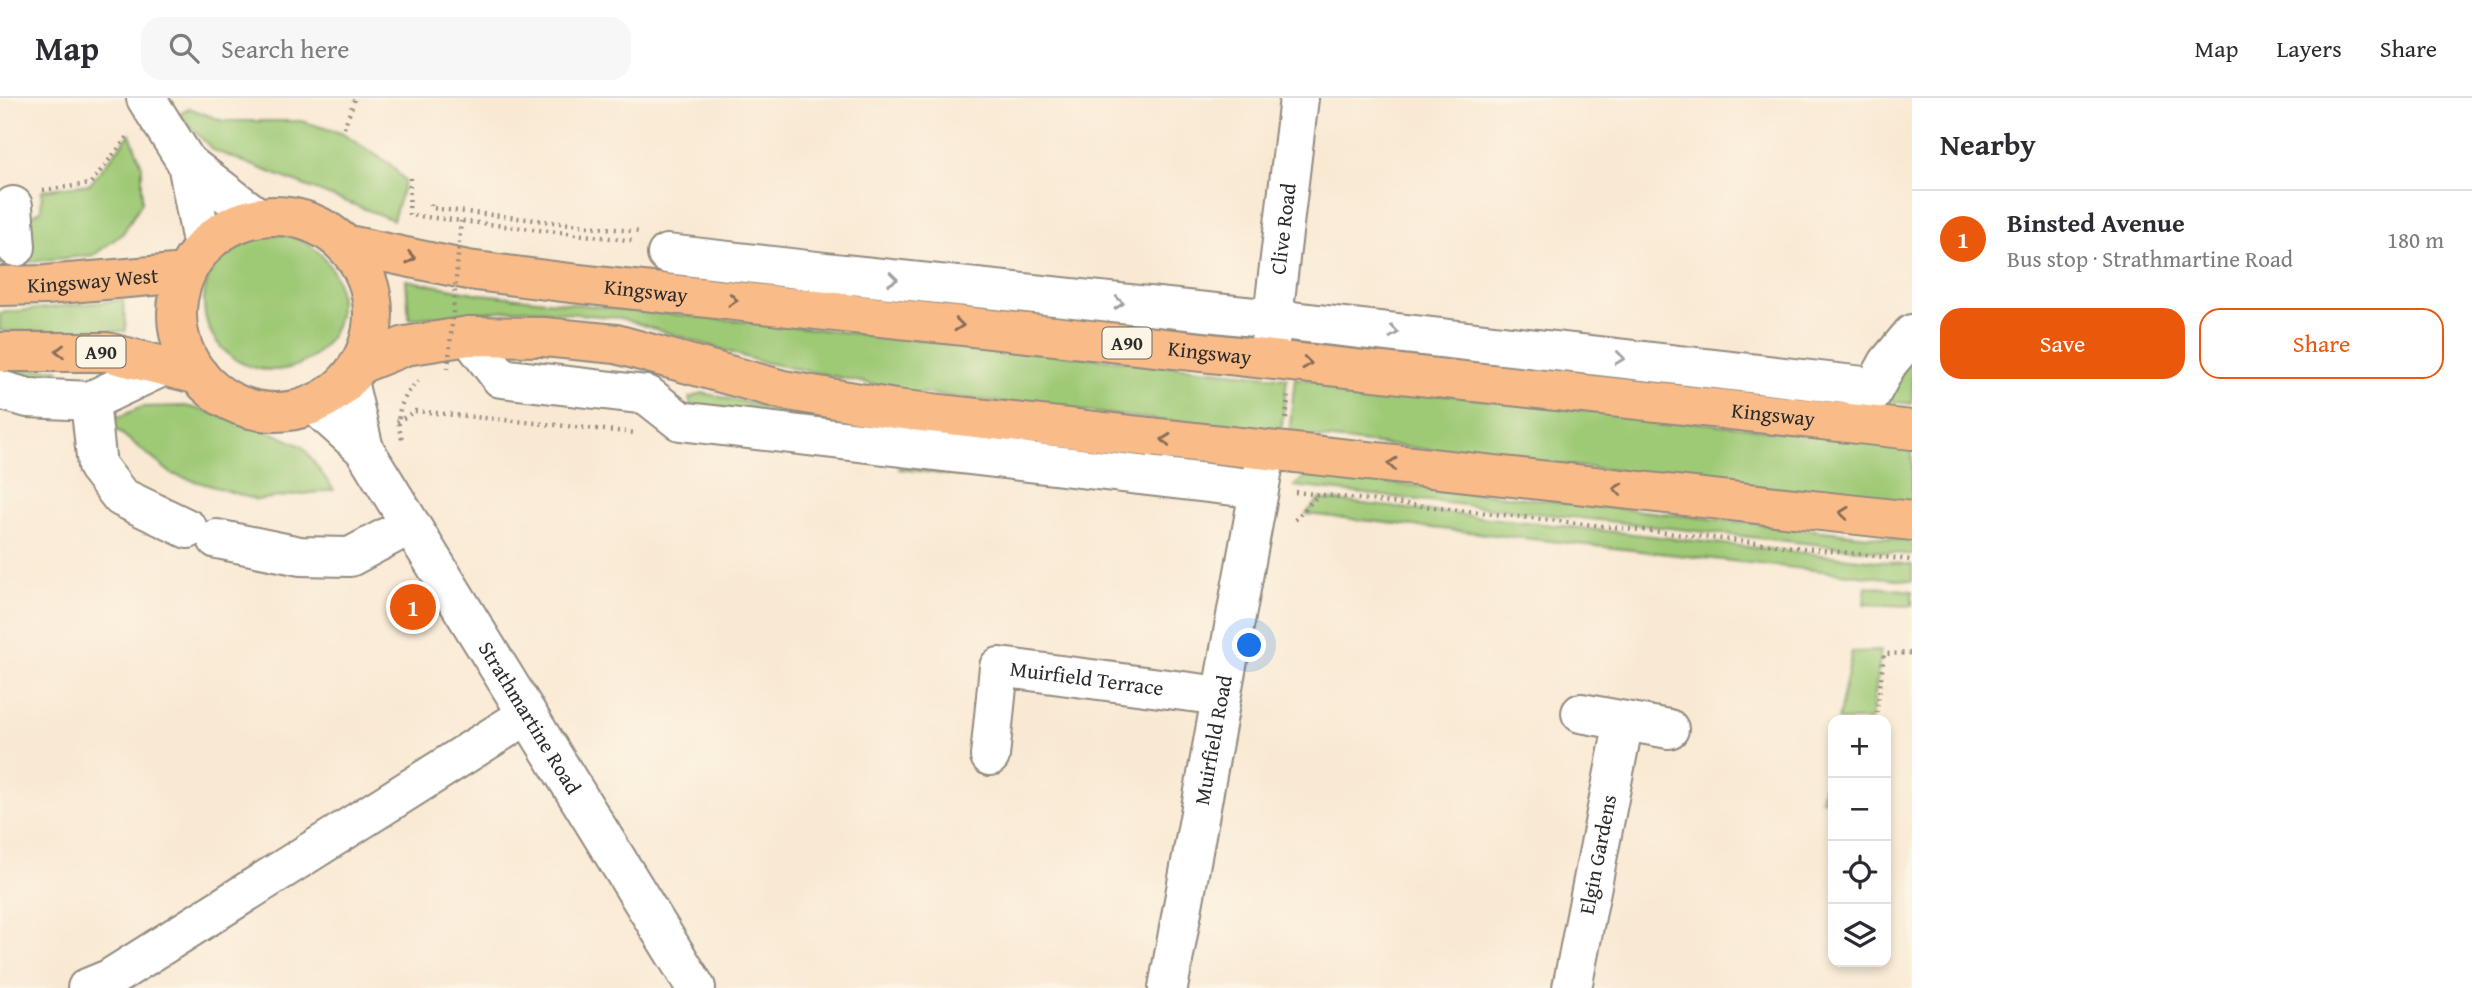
<!DOCTYPE html>
<meta charset="utf-8">
<style>
body{margin:0;font-family:"Gentium Book Plus",serif;background:#f7f7f7;color:#2b2b33}
.controls{position:absolute;right:21px;bottom:21px;display:grid;overflow:hidden;border-radius:14px;box-shadow:0 4px 10px #0003}
.controls button{width:63px;height:63px;display:grid;place-items:center;padding:0;border:0;border-bottom:2px solid #e1e1e2;background:#fff;color:#2b2b33;font:35px sans-serif}
.you{position:absolute;left:1250px;top:548px;width:24px;height:24px;margin:-18px;border:5px solid #fff;border-radius:50%;background:#1a73e8;box-shadow:0 0 0 10px #1a73e833}
.badge{display:grid;place-items:center;width:46px;height:46px;border-radius:50%;background:#ea580c;color:#fff;font-size:23px;font-weight:700}
.pin{position:absolute;translate:-50% -50%;border:4px solid #fff;box-shadow:0 2px 7px #0006}
.list{margin:0;padding:0;list-style:none}
h2{display:flex;justify-content:space-between;align-items:center;height:91px;margin:0;padding:0 28px;font-size:30px}
h2 small{font-size:23px;font-weight:400;color:#7c7c81}
.list li{display:grid;grid-template-columns:46px 1fr auto;gap:21px;align-items:center;box-sizing:border-box;height:98px;padding:0 28px;border-top:2px solid #e1e1e2}
.list b{display:block;font-size:26px;white-space:nowrap}
.list p{margin:0;font-size:23px;white-space:nowrap;color:#7c7c81}
.list em{font-size:23px;font-style:normal;color:#7c7c81}
.actions{display:flex;gap:14px;padding:21px 28px}
.actions a{flex:1;padding:16px 0;border:2px solid #ea580c;border-radius:21px;text-align:center;font-size:24px;color:#ea580c}
.actions .main{background:#ea580c;color:#fff}
.icon{flex:none;width:38px;height:38px;fill:none;stroke:currentColor;stroke-width:2;stroke-linecap:round;stroke-linejoin:round}
.map{position:relative;flex:none;width:1912px;height:890px;overflow:hidden}
header{display:flex;align-items:center;gap:42px;box-sizing:border-box;height:98px;padding:0 35px;background:#fff;border-bottom:2px solid #e1e1e2}
header strong{font-size:33px}
nav{display:flex;gap:38px;margin-inline-start:auto;font-size:24px}
.search{width:490px;height:63px;background:#f7f7f7;display:flex;align-items:center;gap:18px;box-sizing:border-box;padding:0 24px;border-radius:21px;color:#7c7c81;font-size:26px}
main{display:flex}
aside{flex:1;background:#fff}
.map>svg:first-child{display:block}
.green{fill:#9ec975;stroke:#647a50;stroke-width:2}
.lines{fill:none;stroke-linecap:round;stroke-linejoin:round}
.minor-casing{stroke:#928a7f;stroke-width:42}
.highway-casing{stroke:#928a7f;stroke-width:42}
.path{stroke:#928a7f;stroke-width:4.5;stroke-dasharray:2 5;stroke-linecap:butt}
.minor{stroke:#fff;stroke-width:38}
.highway{stroke:#f9bc89;stroke-width:38}
.path-bridge{stroke:#928a7f;stroke-width:4.5;stroke-dasharray:2 5;stroke-linecap:butt}
.oneway{stroke:#886c55}
.oneway2{stroke:#a0a0a0}
.labels{text-anchor:middle;stroke-width:5;stroke-linejoin:round;paint-order:stroke}
.shield{fill:#fcf5e5;stroke:#6a6863;stroke-width:2}
.shield-label{font-size:19px;font-weight:bold;fill:#2b2b2b}
.street-label{font-size:21px;fill:#2b2b2b;stroke:#fcf5e5}
</style>
<header>
<strong>Map</strong>
<div class="search"><svg class="icon" aria-label="search" viewBox="0 0 24 24"><circle cx="10" cy="10" r="6"/><path d="M15 15l6 6"/></svg>Search here</div>
<nav><a>Map</a><a>Layers</a><a>Share</a></nav>
</header>
<main>
<div class="map">
<svg width="1912" height="890" viewBox="0 0 1912 890">
<rect width="100%" height="100%" fill="#fcf5e5"/>
<filter id="ink" filterUnits="userSpaceOnUse"><feTurbulence type="fractalNoise" baseFrequency=".0143" numOctaves="2"/><feDisplacementMap in="SourceGraphic" scale="14" xChannelSelector="R" yChannelSelector="G"/><feConvolveMatrix kernelMatrix="1 2 1 2 8 2 1 2 1" color-interpolation-filters="sRGB"/></filter>
<filter id="wash" filterUnits="userSpaceOnUse"><feTurbulence type="fractalNoise" baseFrequency=".00686" numOctaves="4" result="noise"/><feDisplacementMap in="SourceGraphic" scale="28" xChannelSelector="R" yChannelSelector="G"/><feGaussianBlur stdDeviation="1.57" result="paint"/><feColorMatrix in="noise" values="0 0 0 0 0 0 0 0 0 0 0 0 0 0 0 0 0 1.4 0 .05"/><feComposite in="paint" operator="in"/></filter>
<g filter="url(#wash)">
<rect width="100%" height="100%" fill="#f9e9d3"/>
<path class="green" d="M 189,10 L 223,23 L 301,23 L 341,35 L 390,66 L 405,83 L 393,122 L 213,52 L 179,17 Z
M 130,36 L 142,68 L 142,104 L 123,135 L 94,157 L 0,167 L 0,138 L 41,112 L 42,92 L 90,86 Z
M204 204a68 68 0 1 1 136 0a68 68 0 1 1-136 0Z
M 406,182 L 480,196 L 1287,280 L 1281,336 L 910,294 L 758,263 L 620,220 L 522,211 L 409,221 Z
M 123,202 L 126,233 L 0,233 L 0,215 Z
M 1912,251 L 1912,306 L 1885,303 Z
M 0,271 L 59,271 L 58,282 L 33,277 L 31,289 L 0,281 Z
M 1295,280 L 1912,348 L 1912,406 L 1289,336 Z
M 702,295 L 828,322 L 691,309 L 689,300 Z
M 185,308 L 244,322 L 302,348 L 334,392 L 257,402 L 172,376 L 107,324 L 142,309 Z
M 911,357 L 982,366 L 986,381 L 899,371 Z
M 1308,376 L 1912,443 L 1912,457 L 1294,388 Z
M 1319,401 L 1912,467 L 1912,483 L 1306,416 Z
M 1866,488 L 1912,493 L 1912,508 L 1864,506 Z
M 1881,553 L 1871,622 L 1838,622 L 1852,554 Z
M 1833,644 L 1833,702 L 1821,701 Z"/>
</g>
<g filter="url(#ink)">
<g class="lines">
<defs>
<g id="minor">
<path d="M 146,0 L 187,65 L 257,119"/>
<path d="M 187,65 L 203,150"/>
<path d="M 13,108 L 16,149"/>
<path d="M 667,156 L 843,176"/>
<path d="M 820,212 L 843,176 L 1273,221 L 1872,289"/>
<path d="M 469,238 L 501,280 L 647,297 L 680,323 L 1259,391"/>
<path id="s1" d="M 1270,244 L 1299,0"/>
<path d="M 348,283 L 364,351"/>
<path d="M 0,292 L 28,300 L 90,303 L 164,268"/>
<path d="M 90,303 L 97,368 L 121,399 L 188,431"/>
<path id="s2" d="M 314,306 L 364,351 L 696,890"/>
<path d="M 1863,311 L 1888,265 L 1912,236"/>
<path d="M 217,441 L 300,458 L 350,459 L 410,427"/>
<path d="M 1581,615 L 1669,631"/>
<path id="s3" d="M 990,658 L 999,569 L 1221,598"/>
<path d="M 87,890 L 109,881 L 527,617"/>
<path id="s4" d="M 1168,890 L 1264,365"/>
<path id="s5" d="M 1572,890 L 1624,623"/>
</g>
<g id="highway">
<circle cx="275" cy="216" r="98"/>
<path id="s6" d="M 344,146 L 468,172 L 562,184 L 1912,332"/>
<path id="s7" d="M 0,188 L 46,187 L 186,175"/>
<path d="M 0,254 L 107,254 L 199,277"/>
<path d="M 360,266 L 405,248 L 469,238 L 544,239 L 616,246 L 783,292 L 895,311 L 1912,423"/>
</g>
</defs>
<use href="#minor" class="minor-casing"/>
<use href="#highway" class="highway-casing"/>
<path class="path" d="M 344,30 L 355,0
M 410,80 L 409,117 L 636,143
M 43,92 L 90,86 L 129,37
M 431,106 L 431,110 L 640,134
M 1286,321 L 1288,299
M 397,324 L 415,313 L 636,335
M 402,341 C 394,316 401,301 418,283
M 1295,394 L 1912,462
M 1295,422 L 1318,397
M 1876,622 L 1884,556 L 1912,555"/>
<use href="#minor" class="minor"/>
<use href="#highway" class="highway"/>
<path class="path-bridge" d="M 448,271 L 461,123"/>
</g>
<defs><path id="oneway-chevron" d="M-2-3.5L2.5 0L-2 3.5" fill="none" stroke-width="1.6" stroke-linecap="round" stroke-linejoin="round" transform="scale(1.75)"/></defs>
<g class="oneway">
<use href="#oneway-chevron" transform="translate(411 160) rotate(11)"/>
<use href="#oneway-chevron" transform="translate(733 202) rotate(6)"/>
<use href="#oneway-chevron" transform="translate(959 227) rotate(6)"/>
<use href="#oneway-chevron" transform="translate(60 253) rotate(-179)"/>
<use href="#oneway-chevron" transform="translate(1307 265) rotate(6)"/>
<use href="#oneway-chevron" transform="translate(1166 342) rotate(-174)"/>
<use href="#oneway-chevron" transform="translate(1392 366) rotate(-174)"/>
<use href="#oneway-chevron" transform="translate(1618 391) rotate(-174)"/>
<use href="#oneway-chevron" transform="translate(1844 415) rotate(-174)"/>
</g>
<g class="oneway2">
<use href="#oneway-chevron" transform="translate(893 181) rotate(6)"/>
<use href="#oneway-chevron" transform="translate(1119 205) rotate(6)"/>
<use href="#oneway-chevron" transform="translate(1394 234) rotate(7)"/>
<use href="#oneway-chevron" transform="translate(1620 260) rotate(7)"/>
</g>
</g>
<g class="labels">
<g class="shield">
<rect x="1102.5" y="229.5" width="49" height="31" rx="5"/>
<rect x="76.5" y="238.5" width="49" height="31" rx="5"/>
</g>
<g class="shield-label">
<text x="1127" y="252">A90</text>
<text x="101" y="261">A90</text>
</g>
<g class="street-label">
<text dy="7" stroke="none"><textPath href="#s1" startOffset="114">Clive Road</textPath></text>
<text dy="7" stroke="none"><textPath href="#s7" startOffset="93">Kingsway West</textPath></text>
<text dy="7" stroke="none"><textPath href="#s6" startOffset="306">Kingsway</textPath></text>
<text dy="7" stroke="none"><textPath href="#s6" startOffset="873">Kingsway</textPath></text>
<text dy="7" stroke="none"><textPath href="#s6" startOffset="1440">Kingsway</textPath></text>
<text dy="7" stroke="none"><textPath href="#s3" startOffset="178">Muirfield Terrace</textPath></text>
<text dy="7" stroke="none"><textPath href="#s2" startOffset="383">Strathmartine Road</textPath></text>
<text dy="7" stroke="none"><textPath href="#s4" startOffset="252">Muirfield Road</textPath></text>
<text dy="7" stroke="none"><textPath href="#s5" startOffset="136">Elgin Gardens</textPath></text>
</g>
</g>
</svg>
<div class="controls">
<button>+</button>
<button>−</button>
<button><svg class="icon" aria-label="locate" viewBox="0 0 24 24"><circle cx="12" cy="12" r="6"/><path d="M12 2v4M12 18v4M2 12h4M18 12h4"/></svg></button>
<button><svg class="icon" aria-label="layers" viewBox="0 0 24 24"><path d="M12 4l9 5-9 5-9-5zM3 14l9 5 9-5"/></svg></button>
</div>
<div class="you"></div>
<div class="pin badge" style="left:413px;top:509px">1</div>
</div>
<aside>
<h2>Nearby<small></small></h2>
<ul class="list">
<li><span class="badge">1</span><div><b>Binsted Avenue</b><p>Bus stop · Strathmartine Road</p></div><em>180 m</em></li>
</ul>
<div class="actions"><a class="main">Save</a><a>Share</a></div>
</aside>
</main>
